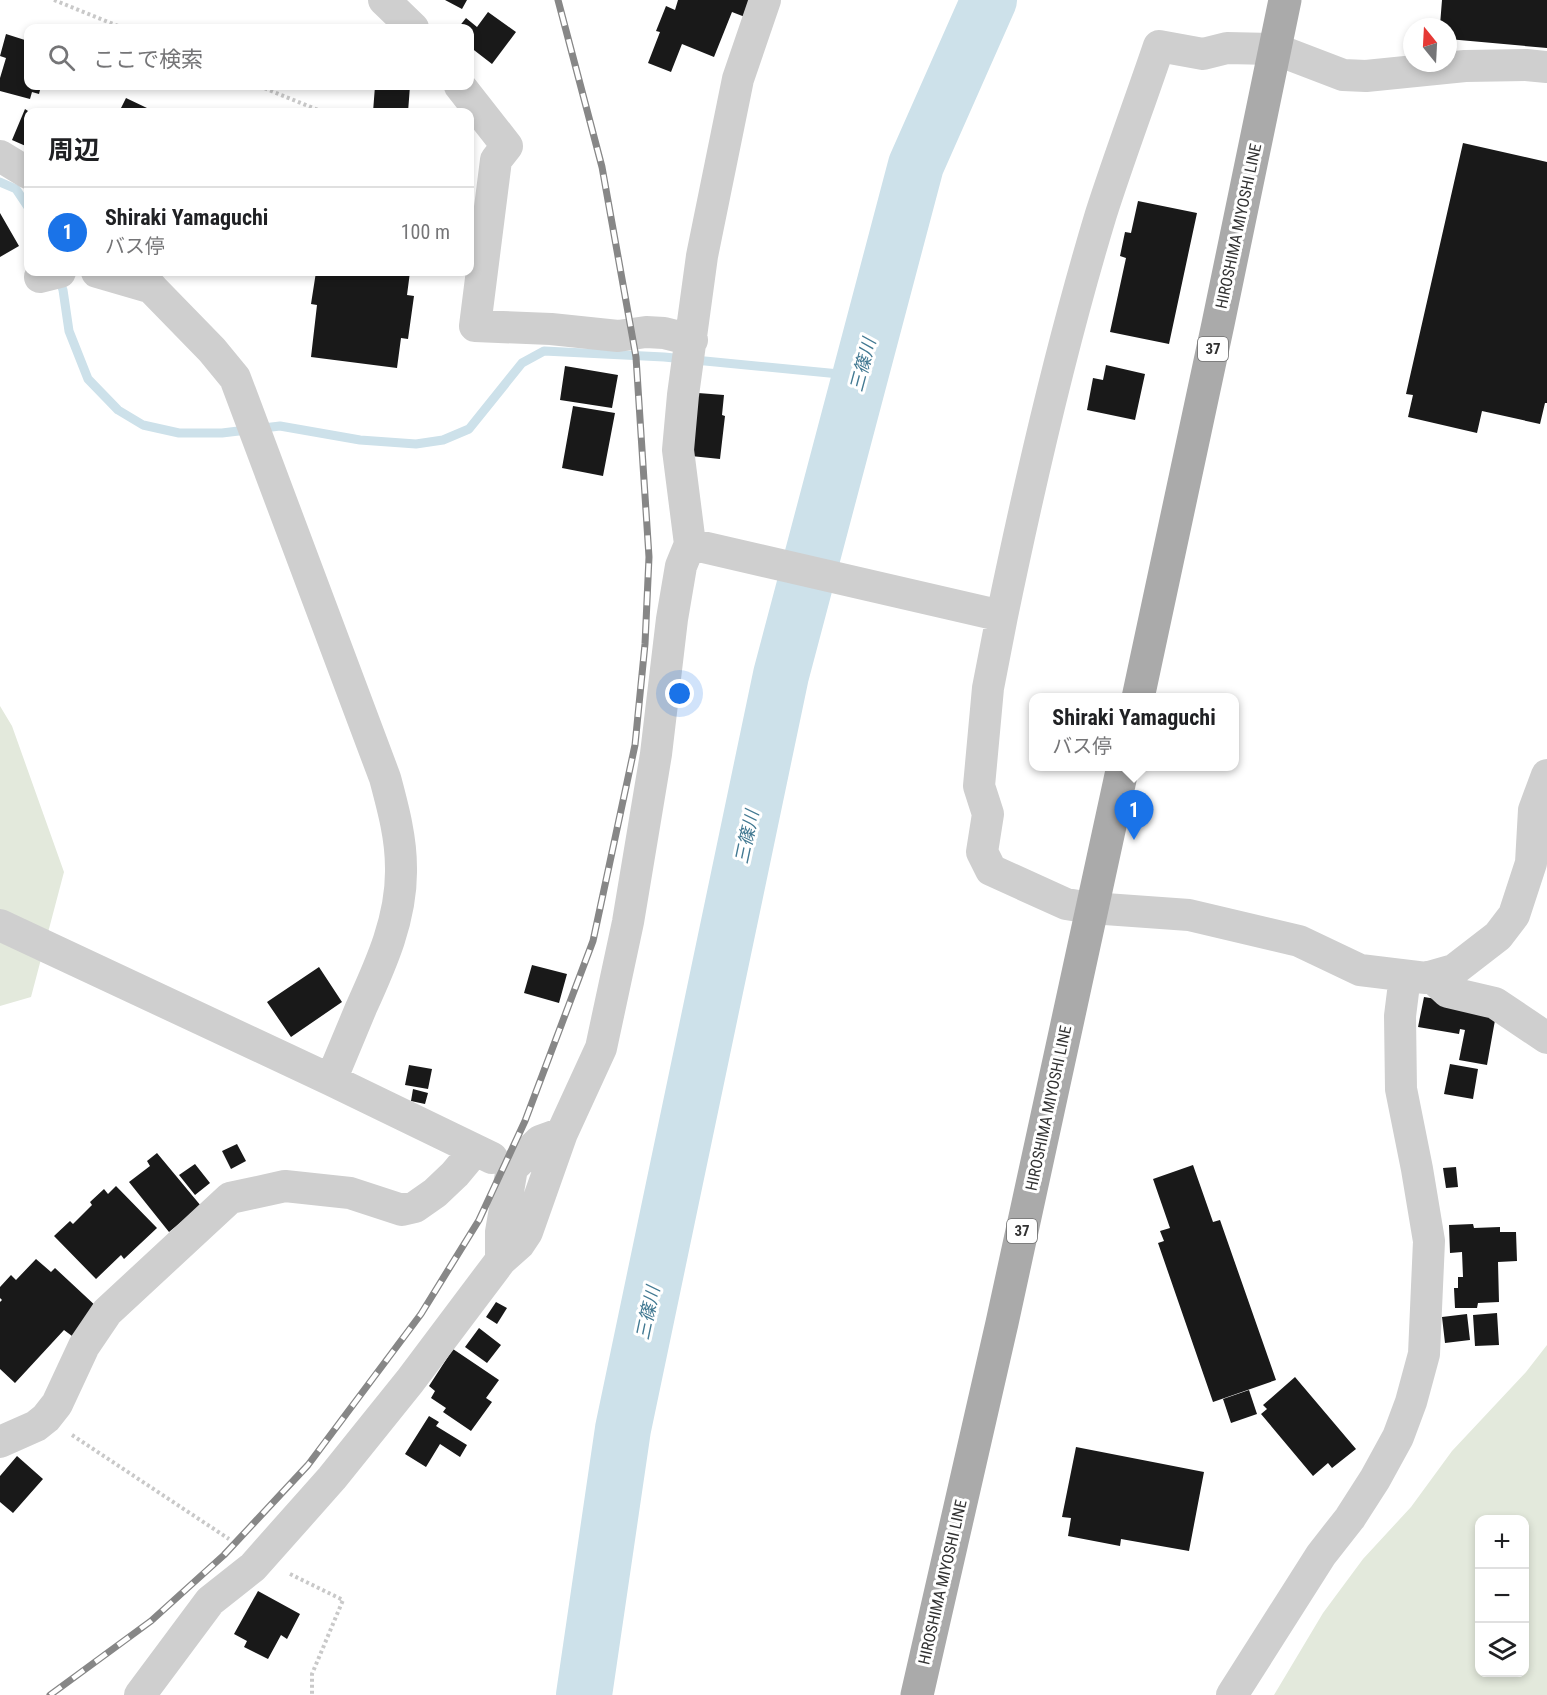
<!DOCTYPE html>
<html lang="ja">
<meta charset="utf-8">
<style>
body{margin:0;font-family:"Roboto Condensed","Noto Sans JP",sans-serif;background:#f2f2f2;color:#202124}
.controls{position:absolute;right:18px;bottom:18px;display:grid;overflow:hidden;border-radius:12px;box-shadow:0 3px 9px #0003}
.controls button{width:54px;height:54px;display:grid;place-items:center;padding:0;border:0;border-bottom:2px solid #e0e0e0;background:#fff;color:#202124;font:30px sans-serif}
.compass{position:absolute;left:1403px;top:18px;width:54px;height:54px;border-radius:50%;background:#fff;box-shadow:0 3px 9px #0003;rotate:342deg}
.you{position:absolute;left:680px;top:694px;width:21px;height:21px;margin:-15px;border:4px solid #fff;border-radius:50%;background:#1a73e8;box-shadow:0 0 0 9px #1a73e833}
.badge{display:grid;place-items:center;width:39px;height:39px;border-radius:50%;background:#1a73e8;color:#fff;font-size:20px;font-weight:700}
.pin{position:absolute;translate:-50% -50px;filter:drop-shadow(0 2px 3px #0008)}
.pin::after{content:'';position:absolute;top:32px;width:21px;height:18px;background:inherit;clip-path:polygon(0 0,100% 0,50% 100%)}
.popup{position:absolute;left:1029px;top:693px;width:210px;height:78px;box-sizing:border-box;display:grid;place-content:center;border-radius:12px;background:#fff;filter:drop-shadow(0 2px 4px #0005);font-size:20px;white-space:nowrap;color:#757577}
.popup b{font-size:22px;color:#202124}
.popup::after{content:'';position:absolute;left:50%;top:100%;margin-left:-12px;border:12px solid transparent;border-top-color:#fff}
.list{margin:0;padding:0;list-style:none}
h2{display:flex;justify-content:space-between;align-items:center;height:78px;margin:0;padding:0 24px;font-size:26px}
h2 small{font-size:20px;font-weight:400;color:#757577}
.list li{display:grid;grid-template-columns:39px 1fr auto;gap:18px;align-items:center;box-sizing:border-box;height:90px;padding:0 24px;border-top:2px solid #e0e0e0}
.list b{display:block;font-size:22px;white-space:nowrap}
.list p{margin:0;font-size:20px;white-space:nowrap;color:#757577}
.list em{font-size:20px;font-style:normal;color:#757577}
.icon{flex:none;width:33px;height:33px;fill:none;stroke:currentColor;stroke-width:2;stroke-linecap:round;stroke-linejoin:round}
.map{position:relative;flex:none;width:1547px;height:1695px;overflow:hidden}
.search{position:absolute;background:#fff;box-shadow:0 3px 9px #0003;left:24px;top:24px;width:450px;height:66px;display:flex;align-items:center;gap:15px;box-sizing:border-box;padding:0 21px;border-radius:12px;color:#757577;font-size:22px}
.panel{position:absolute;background:#fff;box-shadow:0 3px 9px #0003;left:24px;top:108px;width:450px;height:168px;border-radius:12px}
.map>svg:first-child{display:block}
.green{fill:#e3e9dc;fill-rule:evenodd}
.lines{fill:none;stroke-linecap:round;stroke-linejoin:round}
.stream{stroke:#cde1ea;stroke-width:9}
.river{stroke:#cde1ea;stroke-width:56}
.building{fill:#191919}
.path{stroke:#c9c9c9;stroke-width:4;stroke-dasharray:3 3;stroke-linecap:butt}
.minor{stroke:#cfcfcf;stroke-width:32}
.major{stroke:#aaa;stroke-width:33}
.rail-casing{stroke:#878787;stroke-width:7}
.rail{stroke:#fff;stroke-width:4.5;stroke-dasharray:14;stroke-linecap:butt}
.labels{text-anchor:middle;stroke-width:6;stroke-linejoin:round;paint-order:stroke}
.shield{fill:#fff;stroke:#707070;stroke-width:1.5}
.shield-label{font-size:15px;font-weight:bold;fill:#323232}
.street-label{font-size:16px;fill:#323232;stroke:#fff}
.water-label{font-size:18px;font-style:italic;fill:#427992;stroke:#fff}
</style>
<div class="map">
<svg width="1547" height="1695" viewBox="0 0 1547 1695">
<rect width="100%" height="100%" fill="#fff"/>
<path class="green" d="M 0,706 L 12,726 L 64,872 L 31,997 L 0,1006 Z
M 1547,1345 L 1547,1695 L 1274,1695 L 1323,1613 L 1363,1559 L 1411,1507 L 1452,1451 L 1526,1372 ZM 1480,1520 L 1524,1520 L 1524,1672 L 1480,1672 Z"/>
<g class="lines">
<path class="stream" d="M 0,182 L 16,189 L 28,207
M 58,277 L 63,290 L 69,331 L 88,379 L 118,410 L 143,425 L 179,433 L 222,433 L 280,426 L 360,440 L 416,444 L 443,440 L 469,429 L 522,363 L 544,351 L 664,357 L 860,376"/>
<path class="river" d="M 584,1695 L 623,1429 L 781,675 L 916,165 L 989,0"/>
</g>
<path class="building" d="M 445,0 L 467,0 L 462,9 Z
M 678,0 L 751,0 L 745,17 L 732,12 L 714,57 L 682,44 L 671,72 L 648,63 L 660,32 L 656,31 L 666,6 L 675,10 Z
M 1442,0 L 1547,0 L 1547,48 L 1448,39 L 1448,27 L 1437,27 L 1437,24 L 1440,25 Z
M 488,12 L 516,32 L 492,64 L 470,47 L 470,28 L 458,28 L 466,18 L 477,27 Z
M 6,34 L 28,41 L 28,86 L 41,86 L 39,94 L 32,92 L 30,99 L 0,91 L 0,78 L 6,58 L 0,56 Z
M 375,86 L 410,86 L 408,112 L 373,112 Z
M 126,98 L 147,108 L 145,112 L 119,112 Z
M 25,109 L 28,111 L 28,147 L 12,140 Z
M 1463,143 L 1547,162 L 1547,403 L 1545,403 L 1540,424 L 1482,411 L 1477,433 L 1408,417 L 1413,395 L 1406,394 Z
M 1138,201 L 1197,213 L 1169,344 L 1110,332 L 1126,258 L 1120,256 L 1125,232 L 1131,233 Z
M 0,213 L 19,246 L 0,257 Z
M 316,272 L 410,272 L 407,295 L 414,296 L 408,339 L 401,338 L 397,368 L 311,357 L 317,305 L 311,304 Z
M 1106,365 L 1145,374 L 1135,420 L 1087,410 L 1093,378 L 1103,380 Z
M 565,366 L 618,375 L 612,408 L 560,400 Z
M 698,393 L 724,395 L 722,415 L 725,416 L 720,459 L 691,456 Z
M 573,406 L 615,413 L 603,476 L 562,468 Z
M 532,965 L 567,974 L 559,1003 L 524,993 Z
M 319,967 L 342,1002 L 291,1037 L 267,1002 Z
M 1424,997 L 1497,1009 L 1487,1065 L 1459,1060 L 1465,1030 L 1460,1029 L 1459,1034 L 1418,1027 Z
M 1450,1064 L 1478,1069 L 1473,1099 L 1444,1094 Z
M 409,1065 L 432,1069 L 428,1089 L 405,1085 Z
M 413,1089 L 428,1093 L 425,1104 L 411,1101 Z
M 237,1144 L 246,1161 L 231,1169 L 222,1151 Z
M 157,1153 L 201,1206 L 169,1232 L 129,1182 L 150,1166 L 147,1161 Z
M 195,1164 L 210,1183 L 195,1195 L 179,1175 Z
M 1193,1165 L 1213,1222 L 1220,1220 L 1276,1380 L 1213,1402 L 1158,1243 L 1164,1241 L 1160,1231 L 1170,1228 L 1153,1179 Z
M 1456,1167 L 1458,1187 L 1446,1188 L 1443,1168 Z
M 116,1186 L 157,1228 L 124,1259 L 121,1255 L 96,1279 L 54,1236 L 70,1221 L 73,1224 L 92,1205 L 90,1202 L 104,1189 L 108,1194 Z
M 1473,1224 L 1474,1228 L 1500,1227 L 1500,1232 L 1516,1232 L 1517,1261 L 1498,1262 L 1499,1302 L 1478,1303 L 1477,1308 L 1455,1308 L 1454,1288 L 1458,1288 L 1458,1277 L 1463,1277 L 1462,1252 L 1450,1253 L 1449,1225 Z
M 36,1259 L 51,1272 L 55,1268 L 98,1308 L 72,1336 L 64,1330 L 15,1383 L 0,1369 L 0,1302 L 2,1300 L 0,1298 L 0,1287 L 11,1275 L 16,1280 Z
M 496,1302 L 507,1308 L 497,1324 L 486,1317 Z
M 1497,1313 L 1499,1345 L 1475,1346 L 1473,1315 Z
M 1467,1314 L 1470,1340 L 1445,1343 L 1442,1317 Z
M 479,1328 L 501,1345 L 487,1363 L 465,1347 Z
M 453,1349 L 499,1380 L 486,1398 L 492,1402 L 471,1431 L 443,1412 L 446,1408 L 431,1398 L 435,1391 L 429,1386 Z
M 1295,1377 L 1356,1449 L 1332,1468 L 1328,1463 L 1313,1476 L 1261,1414 L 1267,1409 L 1263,1405 Z
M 1249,1390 L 1257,1414 L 1231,1423 L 1223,1399 Z
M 429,1416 L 439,1422 L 436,1426 L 467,1445 L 460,1457 L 440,1444 L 426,1467 L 405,1454 Z
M 1076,1447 L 1204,1472 L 1189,1551 L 1121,1539 L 1120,1546 L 1068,1536 L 1071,1518 L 1062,1517 Z
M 17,1456 L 43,1479 L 13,1513 L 0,1502 L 0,1476 Z
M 258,1591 L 300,1614 L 287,1639 L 281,1635 L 268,1659 L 244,1647 L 247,1641 L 234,1634 Z"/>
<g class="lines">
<path class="path" d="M 54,0 L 123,28
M 259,86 L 323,112
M 72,1435 L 229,1539
M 290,1574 L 343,1600 L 312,1674 L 312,1695"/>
<path class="minor" d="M 384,0 L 413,28
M 460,86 L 507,146 L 496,160 L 475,326 L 551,329 L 618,336 L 646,332 L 664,333 L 692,340
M 0,156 L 28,173
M 97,272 L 152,288
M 136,272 L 212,350 L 235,378 L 385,778 C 393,808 401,837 401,868 C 402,918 381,964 361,1008 C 351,1032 341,1056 331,1080
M 40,277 L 60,272
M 690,544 L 1002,616 L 988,688 L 979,786 L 988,814 L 982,852 L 991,870 L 1066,904 L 1091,908 L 1189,915 L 1299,941 L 1360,970 L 1426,978 L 1454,970 L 1498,936 L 1514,915 L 1531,863 L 1534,810 L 1547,775
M 1002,616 C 1030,481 1061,346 1101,214 C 1119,158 1140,102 1159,46 L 1203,54 L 1227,48 L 1275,49 L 1343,75 L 1366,76 L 1465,66 L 1526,65 L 1547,67
M 0,925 L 331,1080 L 492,1158
M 1432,977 L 1448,992 L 1495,1003 L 1547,1038
M 501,1260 L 519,1244 L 527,1232 L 562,1133 L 601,1048 L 628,922 L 656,754 L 672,619 L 681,566 L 690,544 L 678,450 L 683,395 L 702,256 L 738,79 L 765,0
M 0,1442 L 36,1426 L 46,1418 L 57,1404 L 84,1346 L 107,1312 L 230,1198 L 285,1186 L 350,1193 L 402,1210 L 415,1207 L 435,1193 L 455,1174 L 475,1150
M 140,1695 L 210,1601 L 253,1567 L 332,1478 L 410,1381 L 501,1260 L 501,1232 L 512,1168 L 540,1141 L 562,1133
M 1232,1695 L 1321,1555 L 1350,1518 L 1375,1479 L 1398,1437 L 1411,1402 L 1424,1354 L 1429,1241 L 1417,1169 L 1401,1089 L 1400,1016 L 1405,976"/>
<path class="major" d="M 1138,698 L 1218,324 L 1285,0
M 917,1695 L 1002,1323 L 1123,766"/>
<defs>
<path id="rail" d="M 50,1695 L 151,1621 L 224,1555 L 308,1465 L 421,1314 L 479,1220 L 525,1121 L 593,941 L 635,745 L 645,644 L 649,557 L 636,357 L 602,167 L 558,0"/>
</defs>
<use href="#rail" class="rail-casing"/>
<use href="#rail" class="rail"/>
</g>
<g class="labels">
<g class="shield">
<rect x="1198" y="337" width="30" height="24" rx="4.5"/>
<rect x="1007" y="1219" width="30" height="24" rx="4.5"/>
</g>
<g class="shield-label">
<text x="1213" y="354">37</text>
<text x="1022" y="1236">37</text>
</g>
<g class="street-label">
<text transform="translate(1238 226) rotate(-78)" y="6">HIROSHIMA MIYOSHI LINE</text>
<text transform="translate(1048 1108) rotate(-78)" y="6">HIROSHIMA MIYOSHI LINE</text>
<text transform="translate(942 1582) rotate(-77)" y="6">HIROSHIMA MIYOSHI LINE</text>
</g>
<g class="water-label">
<text transform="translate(863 365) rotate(-75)" y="6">三篠川</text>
<text transform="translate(747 837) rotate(-78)" y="6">三篠川</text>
<text transform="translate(648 1313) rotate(-78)" y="6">三篠川</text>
</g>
</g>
</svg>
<div class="controls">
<button>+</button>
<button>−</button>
<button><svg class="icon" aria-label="layers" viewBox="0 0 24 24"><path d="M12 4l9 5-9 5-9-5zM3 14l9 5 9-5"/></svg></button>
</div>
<svg class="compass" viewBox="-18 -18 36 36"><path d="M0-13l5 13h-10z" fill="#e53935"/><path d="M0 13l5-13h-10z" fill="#757577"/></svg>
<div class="you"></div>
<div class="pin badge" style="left:1134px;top:840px">1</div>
<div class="popup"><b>Shiraki Yamaguchi</b>バス停</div>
<div class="search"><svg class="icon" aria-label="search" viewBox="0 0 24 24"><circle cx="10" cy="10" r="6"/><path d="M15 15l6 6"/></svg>ここで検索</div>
<section class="panel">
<h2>周辺<small></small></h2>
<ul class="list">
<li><span class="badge">1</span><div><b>Shiraki Yamaguchi</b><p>バス停</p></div><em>100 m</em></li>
</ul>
</section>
</div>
